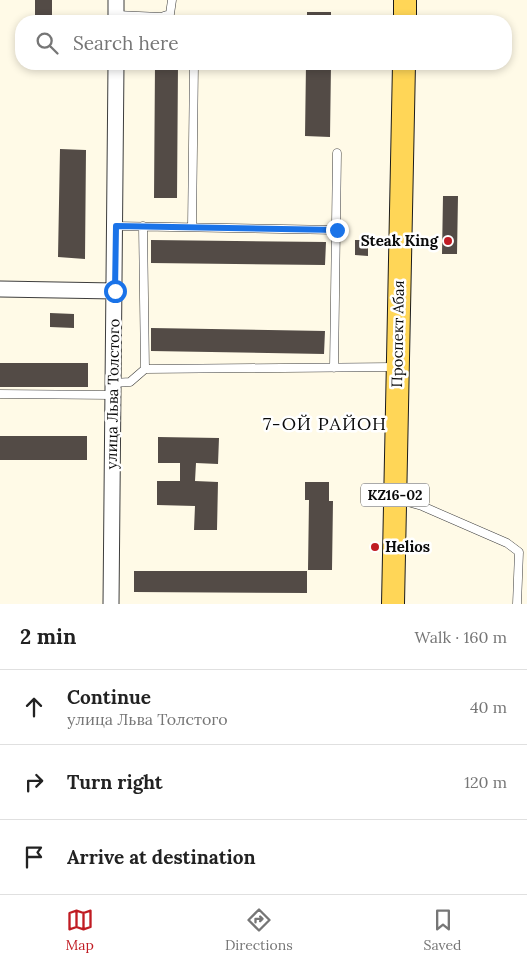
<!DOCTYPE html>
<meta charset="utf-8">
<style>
body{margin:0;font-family:Lora,serif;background:#f2f2f2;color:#222}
.stop{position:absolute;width:15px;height:15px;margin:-11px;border:4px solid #1a73e8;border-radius:50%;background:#fff}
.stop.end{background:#1a73e8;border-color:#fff;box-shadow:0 1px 5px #0008}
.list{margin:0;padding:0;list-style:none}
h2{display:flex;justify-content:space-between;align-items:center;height:65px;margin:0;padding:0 20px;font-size:21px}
h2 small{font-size:16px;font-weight:400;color:#767676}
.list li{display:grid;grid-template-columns:32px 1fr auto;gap:15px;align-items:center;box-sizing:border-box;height:75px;padding:0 20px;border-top:1px solid #e0e0e0}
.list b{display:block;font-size:19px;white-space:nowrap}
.list p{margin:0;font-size:16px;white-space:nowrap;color:#767676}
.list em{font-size:16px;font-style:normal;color:#767676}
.icon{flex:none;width:28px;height:28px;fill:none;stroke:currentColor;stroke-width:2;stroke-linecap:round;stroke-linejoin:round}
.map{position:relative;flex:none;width:527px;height:604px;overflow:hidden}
.search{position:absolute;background:#fff;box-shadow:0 2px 8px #0003;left:15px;right:15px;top:15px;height:55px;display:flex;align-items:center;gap:12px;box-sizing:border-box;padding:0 18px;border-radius:20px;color:#767676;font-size:19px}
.sheet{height:290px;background:#fff}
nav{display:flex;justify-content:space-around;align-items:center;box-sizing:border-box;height:70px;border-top:1px solid #e0e0e0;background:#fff;font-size:14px;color:#767676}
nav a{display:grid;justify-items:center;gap:2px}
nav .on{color:#c01c23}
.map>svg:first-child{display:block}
.building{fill:#534b46}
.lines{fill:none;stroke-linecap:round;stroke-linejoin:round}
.service-casing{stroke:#3d3d3d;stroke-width:9}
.minor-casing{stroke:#3d3d3d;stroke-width:17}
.primary-casing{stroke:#1b1b1b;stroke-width:24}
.service{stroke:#fff;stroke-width:8}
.minor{stroke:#fff;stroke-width:15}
.primary{stroke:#ffd657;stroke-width:22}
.route{stroke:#1a73e8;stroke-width:6}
.poi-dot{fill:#c01c23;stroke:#fff;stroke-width:2}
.labels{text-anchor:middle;stroke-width:5;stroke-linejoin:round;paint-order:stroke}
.shield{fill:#fff;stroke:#545454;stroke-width:1}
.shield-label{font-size:14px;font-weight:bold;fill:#0a0a0a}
.poi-label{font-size:15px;font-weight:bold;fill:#0a0a0a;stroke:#fff;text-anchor:end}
.street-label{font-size:15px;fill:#0a0a0a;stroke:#fff}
.quarter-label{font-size:18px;letter-spacing:1px;fill:#0a0a0a;stroke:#fff}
</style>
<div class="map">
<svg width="527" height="604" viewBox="0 0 527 604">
<rect width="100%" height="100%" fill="#fffae7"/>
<path class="building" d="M 35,0 L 52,0 L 52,21 L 35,21 Z
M 307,12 L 331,12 L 331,21 L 307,21 Z
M 155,64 L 178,64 L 177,198 L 154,198 Z
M 306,64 L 331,64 L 330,137 L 305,136 Z
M 60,149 L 86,150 L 85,259 L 58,257 Z
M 443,196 L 458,196 L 457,254 L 442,254 Z
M 151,240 L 326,242 L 325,265 L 151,263 Z
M 355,240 L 368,240 L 368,256 L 355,255 Z
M 50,313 L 74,314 L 74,328 L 50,327 Z
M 151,328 L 325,331 L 324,354 L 151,351 Z
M 0,363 L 88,363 L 88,387 L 0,387 Z
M 0,436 L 87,436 L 87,460 L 0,460 Z
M 158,437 L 219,438 L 218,464 L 196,463 L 195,481 L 218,482 L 217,530 L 194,530 L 195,506 L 157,505 L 157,481 L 180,481 L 180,463 L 158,463 Z
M 305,482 L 329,482 L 329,501 L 333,501 L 332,570 L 308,570 L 309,500 L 305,500 Z
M 134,571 L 307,571 L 307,593 L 134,592 Z"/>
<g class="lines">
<defs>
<path id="service" d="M 116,15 L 161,17 L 170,14 L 172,0
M 115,226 L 337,230
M 192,227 L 194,64
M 334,368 L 337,153
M 145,369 L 395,367
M 113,383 L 130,382 L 145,369 L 143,226
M 0,394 L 113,395
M 397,499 L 422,506 L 507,543 L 519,552 L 517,604"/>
<path id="minor" d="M 116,21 L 116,0
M 0,289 L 115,291
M 111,604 L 116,64"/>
<path id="primary" d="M 405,21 L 405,0
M 393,604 L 404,64"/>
</defs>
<use href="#service" class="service-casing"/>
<use href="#minor" class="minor-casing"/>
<use href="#primary" class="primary-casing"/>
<use href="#service" class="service"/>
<use href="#minor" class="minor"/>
<use href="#primary" class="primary"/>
</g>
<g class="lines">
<path class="route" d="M 115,291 L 116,226 L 337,230"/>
</g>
<g class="poi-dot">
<circle cx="448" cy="241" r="5"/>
<circle cx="375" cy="547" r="5"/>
</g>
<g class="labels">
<rect class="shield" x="361" y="483.5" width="68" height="23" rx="4"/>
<g class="shield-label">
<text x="395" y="500">KZ16-02</text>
</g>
<g class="poi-label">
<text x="438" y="246">Steak King</text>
<text x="385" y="552" text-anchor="start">Helios</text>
</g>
<g class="street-label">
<text transform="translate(398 334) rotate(-89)" y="5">Проспект Абая</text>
<text transform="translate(113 394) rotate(-89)" y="5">улица Льва Толстого</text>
</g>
<g class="quarter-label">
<text x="325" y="430">7-ОЙ РАЙОН</text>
</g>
</g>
</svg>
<div class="stop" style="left:115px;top:291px"></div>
<div class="stop end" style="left:337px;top:230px"></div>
<div class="search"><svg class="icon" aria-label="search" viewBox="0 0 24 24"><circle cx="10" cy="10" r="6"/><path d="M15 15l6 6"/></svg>Search here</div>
</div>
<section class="sheet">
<h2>2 min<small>Walk · 160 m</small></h2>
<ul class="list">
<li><svg class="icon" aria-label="ahead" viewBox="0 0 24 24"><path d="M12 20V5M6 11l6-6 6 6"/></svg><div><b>Continue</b><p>улица Льва Толстого</p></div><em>40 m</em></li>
<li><svg class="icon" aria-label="right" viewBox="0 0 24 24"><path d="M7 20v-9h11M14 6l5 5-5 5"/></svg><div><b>Turn right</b></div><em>120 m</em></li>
<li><svg class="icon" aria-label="arrive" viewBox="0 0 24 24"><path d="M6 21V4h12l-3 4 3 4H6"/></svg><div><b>Arrive at destination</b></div></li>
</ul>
</section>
<nav>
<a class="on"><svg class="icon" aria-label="map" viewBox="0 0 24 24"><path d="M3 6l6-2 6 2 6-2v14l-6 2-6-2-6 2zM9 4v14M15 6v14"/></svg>Map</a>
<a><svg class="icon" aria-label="directions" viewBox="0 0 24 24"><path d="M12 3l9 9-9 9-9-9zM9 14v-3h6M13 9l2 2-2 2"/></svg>Directions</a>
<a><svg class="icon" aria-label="saved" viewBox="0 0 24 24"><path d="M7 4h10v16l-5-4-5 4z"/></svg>Saved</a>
</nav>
